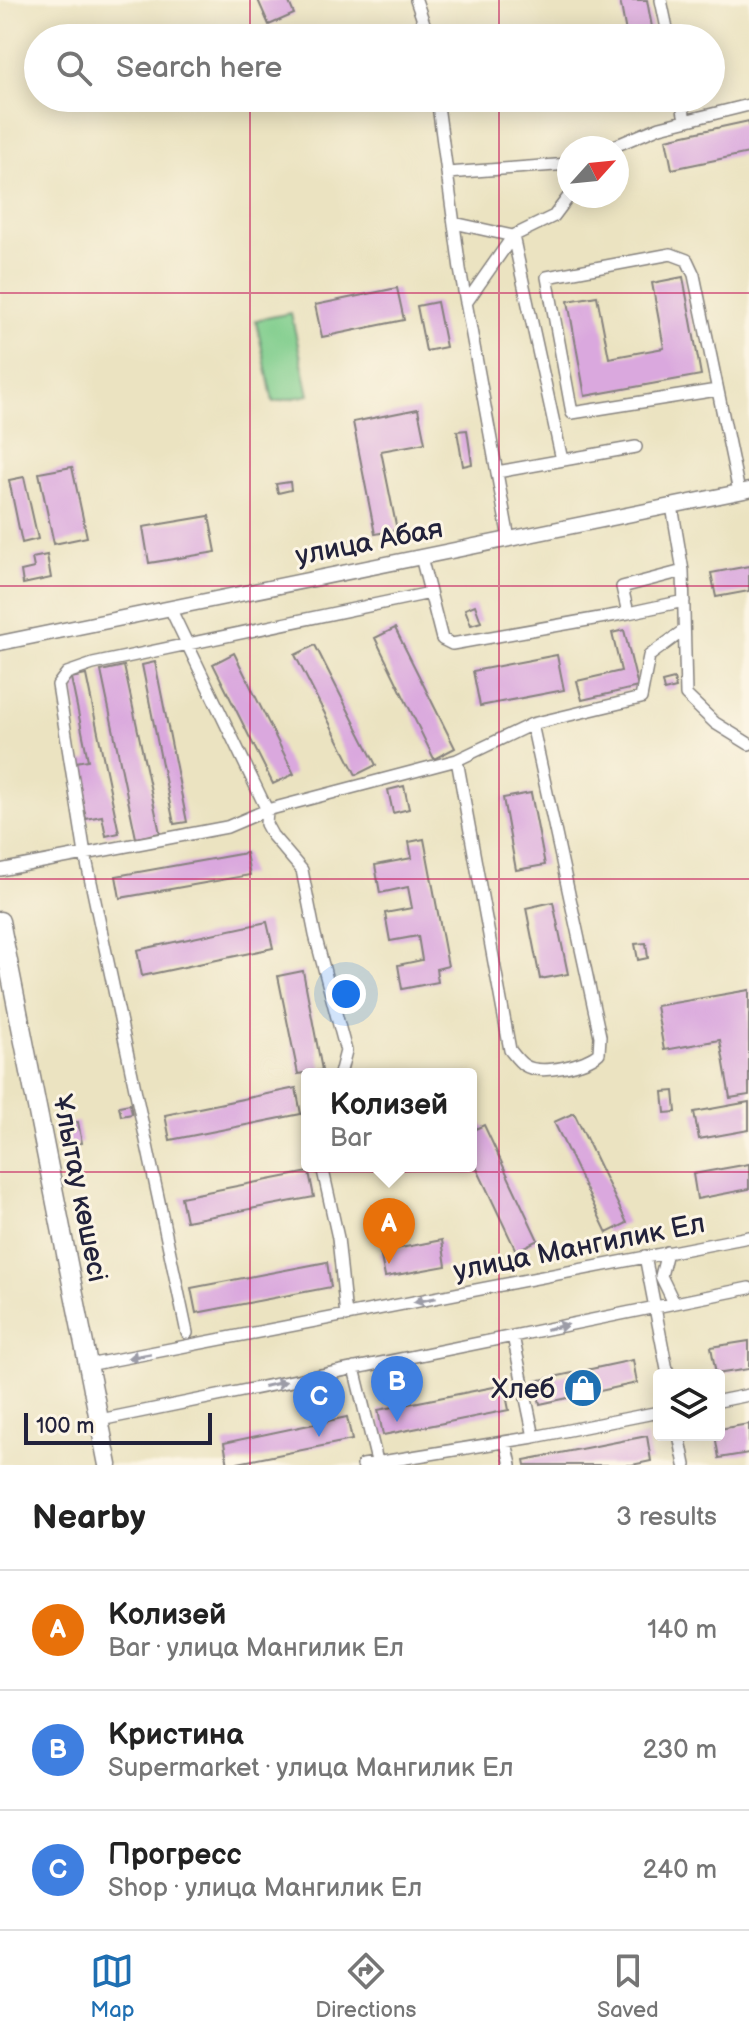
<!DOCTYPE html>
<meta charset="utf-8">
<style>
body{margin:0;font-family:"Balsamiq Sans",sans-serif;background:#f2f2f2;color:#222}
.controls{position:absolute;right:24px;bottom:24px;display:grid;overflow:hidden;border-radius:8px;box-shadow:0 4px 20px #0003}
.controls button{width:72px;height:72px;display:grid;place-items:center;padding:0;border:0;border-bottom:2px solid #e0e0e0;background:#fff;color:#222;font:40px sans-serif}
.compass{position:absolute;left:557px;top:136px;width:72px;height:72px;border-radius:50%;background:#fff;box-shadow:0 4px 20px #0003;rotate:63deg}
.scale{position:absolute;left:24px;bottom:20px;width:188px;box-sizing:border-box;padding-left:8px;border:4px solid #22223b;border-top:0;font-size:22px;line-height:28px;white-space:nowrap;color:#22223b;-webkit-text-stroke:6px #fcf5e5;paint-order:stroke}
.you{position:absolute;left:346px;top:994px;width:28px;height:28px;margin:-20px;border:6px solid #fff;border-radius:50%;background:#1a73e8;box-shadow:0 0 0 12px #1a73e833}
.badge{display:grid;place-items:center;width:52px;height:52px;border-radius:50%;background:#1f6fb2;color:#fff;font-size:26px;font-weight:700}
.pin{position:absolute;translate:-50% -66px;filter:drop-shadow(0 2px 4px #0008)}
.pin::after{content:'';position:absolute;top:42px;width:28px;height:24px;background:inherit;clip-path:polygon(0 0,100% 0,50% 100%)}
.popup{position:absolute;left:301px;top:1068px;width:176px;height:104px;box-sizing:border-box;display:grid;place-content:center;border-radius:8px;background:#fff;filter:drop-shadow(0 2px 6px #0005);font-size:26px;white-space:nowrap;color:#767676}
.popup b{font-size:30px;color:#222}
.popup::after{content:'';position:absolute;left:50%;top:100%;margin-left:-16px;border:16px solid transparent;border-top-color:#fff}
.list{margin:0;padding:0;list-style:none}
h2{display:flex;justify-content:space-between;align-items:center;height:104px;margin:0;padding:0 32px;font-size:34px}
h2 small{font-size:26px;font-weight:400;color:#767676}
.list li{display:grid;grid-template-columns:52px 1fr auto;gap:24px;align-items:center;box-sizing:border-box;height:120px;padding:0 32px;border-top:2px solid #e0e0e0}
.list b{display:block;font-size:30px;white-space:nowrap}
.list p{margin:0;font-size:26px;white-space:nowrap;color:#767676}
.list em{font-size:26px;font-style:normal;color:#767676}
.icon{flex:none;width:44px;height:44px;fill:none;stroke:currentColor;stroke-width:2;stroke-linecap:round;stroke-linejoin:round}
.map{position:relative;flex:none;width:749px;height:1465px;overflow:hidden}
.search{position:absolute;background:#fff;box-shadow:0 4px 20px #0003;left:24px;right:24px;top:24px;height:88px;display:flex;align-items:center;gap:20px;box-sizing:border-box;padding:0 28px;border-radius:44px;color:#767676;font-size:30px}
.sheet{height:464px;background:#fff}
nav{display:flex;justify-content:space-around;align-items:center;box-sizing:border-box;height:112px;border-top:2px solid #e0e0e0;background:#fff;font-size:22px;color:#767676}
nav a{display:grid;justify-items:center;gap:4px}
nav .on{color:#1f6fb2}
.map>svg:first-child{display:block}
.garden{fill:#7fcd8c;stroke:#507864;stroke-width:2}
.building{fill:#daa8de}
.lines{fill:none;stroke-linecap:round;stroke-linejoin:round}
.minor-casing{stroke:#86827e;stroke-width:14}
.tertiary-casing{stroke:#86827e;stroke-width:17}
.primary-casing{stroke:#86827e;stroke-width:21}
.minor{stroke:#fff;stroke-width:11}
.tertiary{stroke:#fff;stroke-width:14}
.primary{stroke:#fff;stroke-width:18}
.oneway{fill:#9c9ca7}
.grid{fill:none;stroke:#c2185b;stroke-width:2;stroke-opacity:0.55}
.labels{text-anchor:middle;stroke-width:6;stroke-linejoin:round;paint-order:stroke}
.street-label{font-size:28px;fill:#22223b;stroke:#fcf5e5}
.poi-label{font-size:28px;fill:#22223b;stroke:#fcf5e5;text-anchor:end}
</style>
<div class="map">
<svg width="749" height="1465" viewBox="0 0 749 1465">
<rect width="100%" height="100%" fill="#fcf5e5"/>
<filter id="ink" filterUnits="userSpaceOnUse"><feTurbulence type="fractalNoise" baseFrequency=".0125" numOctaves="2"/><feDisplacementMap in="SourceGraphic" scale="16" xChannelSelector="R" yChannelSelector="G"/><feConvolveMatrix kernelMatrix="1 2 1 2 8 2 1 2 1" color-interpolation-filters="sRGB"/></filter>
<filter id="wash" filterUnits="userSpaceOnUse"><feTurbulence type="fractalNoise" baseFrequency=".006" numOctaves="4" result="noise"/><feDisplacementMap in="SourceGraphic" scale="32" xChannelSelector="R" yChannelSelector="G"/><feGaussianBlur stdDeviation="1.8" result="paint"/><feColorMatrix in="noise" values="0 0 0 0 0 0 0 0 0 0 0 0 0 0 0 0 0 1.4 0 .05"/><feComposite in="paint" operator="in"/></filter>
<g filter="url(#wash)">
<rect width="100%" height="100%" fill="#ebe3c1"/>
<path class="garden" d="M 291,313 L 309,395 L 273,402 L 256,320 Z"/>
<g id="blocks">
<path class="building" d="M 258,0 L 288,0 L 294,14 L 269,25 Z
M 620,0 L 647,0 L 654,38 L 627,38 Z
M 749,121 L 749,153 L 672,169 L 666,139 Z
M 683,277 L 701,375 L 585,396 L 568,301 L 597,296 L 609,358 L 664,348 L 652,283 Z
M 397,288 L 404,320 L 322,337 L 315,305 Z
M 437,302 L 446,347 L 426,351 L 417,306 Z
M 418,409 L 425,443 L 381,451 L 397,530 L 375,534 L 353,422 Z
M 467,430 L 472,464 L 463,466 L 457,431 Z
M 72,467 L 87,537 L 54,544 L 39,473 Z
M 24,477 L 38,539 L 22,543 L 9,480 Z
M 290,482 L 291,490 L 278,493 L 276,484 Z
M 209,516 L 216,552 L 149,563 L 143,527 Z
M 47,555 L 51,578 L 23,584 L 21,571 L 34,568 L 32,558 Z
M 749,566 L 749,591 L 716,597 L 711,573 Z
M 475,605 L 481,622 L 471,625 L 465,609 Z
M 395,628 L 455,748 L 434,759 L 375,638 Z
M 624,630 L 638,687 L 582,700 L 577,681 L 621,671 L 612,633 Z
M 315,645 L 376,765 L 356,775 L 295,655 Z
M 234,653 L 294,774 L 273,784 L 213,664 Z
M 557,655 L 564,690 L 480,706 L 473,671 Z
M 155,662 L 187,822 L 174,824 L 142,665 Z
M 124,666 L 160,833 L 136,838 L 101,671 Z
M 86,675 L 119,833 L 106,836 L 102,816 L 86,819 L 75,762 L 88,760 L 71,678 Z
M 674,679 L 676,688 L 664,691 L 662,682 Z
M 404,786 L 409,809 L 393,813 L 388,790 Z
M 531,793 L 545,865 L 516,870 L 503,798 Z
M 424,839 L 448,966 L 436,969 L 438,982 L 402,989 L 398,965 L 422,960 L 418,936 L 390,941 L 385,913 L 412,908 L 408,887 L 380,893 L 375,865 L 412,858 L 409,842 Z
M 246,853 L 250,875 L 120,898 L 116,876 Z
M 553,902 L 568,974 L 540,979 L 526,908 Z
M 267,922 L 273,948 L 142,976 L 137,950 Z
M 646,943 L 648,958 L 638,960 L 635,944 Z
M 303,971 L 322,1070 L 298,1074 L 278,976 Z
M 749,990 L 749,1095 L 730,1098 L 720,1040 L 664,1050 L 656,1006 Z
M 296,1088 L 301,1114 L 170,1140 L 165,1115 Z
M 674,1091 L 676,1112 L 665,1113 L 663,1092 Z
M 749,1102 L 749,1130 L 699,1139 L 694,1112 Z
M 130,1104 L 132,1114 L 121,1116 L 119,1106 Z
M 574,1113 L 627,1223 L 607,1233 L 554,1122 Z
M 78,1122 L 82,1143 L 67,1146 L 63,1125 Z
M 484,1125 L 538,1240 L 516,1251 L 471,1156 L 471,1131 Z
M 749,1164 L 749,1189 L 697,1199 L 693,1174 Z
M 309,1172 L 314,1197 L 186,1221 L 181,1197 Z
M 442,1240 L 446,1266 L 385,1277 L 380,1252 Z
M 327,1262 L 331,1287 L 196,1313 L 191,1288 Z
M 749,1341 L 749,1369 L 716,1374 L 711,1347 Z
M 633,1360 L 637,1383 L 540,1404 L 535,1381 Z
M 504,1385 L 509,1410 L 383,1435 L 378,1410 Z
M 347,1417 L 352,1440 L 228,1465 L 224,1443 Z
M 749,1424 L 749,1453 L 719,1458 L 715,1435 L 719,1435 L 719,1429 Z
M 647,1436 L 651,1461 L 632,1465 L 525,1465 L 524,1460 Z"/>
</g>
</g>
<g filter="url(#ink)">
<use href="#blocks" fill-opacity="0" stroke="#86827e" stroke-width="2"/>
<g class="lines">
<defs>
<path id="minor" d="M 416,0 L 429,38
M 661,0 L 669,38
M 437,98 L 460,269 L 509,539
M 681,98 L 685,120
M 610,148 L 660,127 L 749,105
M 447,173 L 569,164
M 454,223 L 513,236
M 513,236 L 562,460
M 466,303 L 513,236 L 554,216 L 569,196
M 717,390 L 572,413 L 547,277 L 671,254 L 687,260 L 694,275 L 739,492
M 497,472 L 636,447
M 672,506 L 683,571 L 686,695 L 715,723 L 749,744
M 421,557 L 442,639 L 452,644 L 628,613 L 622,587 L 683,571
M 628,613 L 684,601
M 532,724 L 600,1036 L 599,1053 C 586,1065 540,1076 524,1065 C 519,1062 514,1055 510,1050 L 457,760 L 532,724 L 641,698 L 649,656 L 684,630
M 0,870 L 227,827 L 267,810 L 170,608
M 340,1074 L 346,1051 L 315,935 L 302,870 L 272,835 L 266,824 L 267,810 L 457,760
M 322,1166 L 338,1238 L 346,1316
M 667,1252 L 661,1276 L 674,1303
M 645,1256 L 668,1375
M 187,1333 L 85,854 L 58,685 L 67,673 L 93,664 L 430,593
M 513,1336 L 534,1437 L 659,1412
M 88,1365 L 749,1237
M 354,1368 L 378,1465
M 719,1401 L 749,1395
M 100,1420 L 749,1288
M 679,1435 L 685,1465
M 506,1442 L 511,1465
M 363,1465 L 534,1437"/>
<path id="tertiary" d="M 0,643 L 749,490"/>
<path id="primary" d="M 0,921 L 108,1465"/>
</defs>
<use href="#minor" class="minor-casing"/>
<use href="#tertiary" class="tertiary-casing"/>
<use href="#primary" class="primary-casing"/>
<use href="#minor" class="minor"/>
<use href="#tertiary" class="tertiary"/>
<use href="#primary" class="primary"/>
</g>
<defs><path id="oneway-solid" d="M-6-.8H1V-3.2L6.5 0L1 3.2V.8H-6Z" transform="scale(2)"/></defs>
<g class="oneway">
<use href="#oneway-solid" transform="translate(425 1300) rotate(169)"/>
<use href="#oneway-solid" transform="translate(557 1327) rotate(-12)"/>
<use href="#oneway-solid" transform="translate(139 1356) rotate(170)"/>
<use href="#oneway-solid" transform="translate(275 1384) rotate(-12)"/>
</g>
</g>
<path class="grid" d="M 250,0 L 250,38M 499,0 L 499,38M 250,98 L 250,1465M 499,98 L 499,1465M 0,293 L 749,293M 0,586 L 749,586M 0,879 L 749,879M 0,1172 L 749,1172"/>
<defs>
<symbol id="shop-disc" viewBox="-11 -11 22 22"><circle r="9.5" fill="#1f6fb2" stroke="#fcf5e5"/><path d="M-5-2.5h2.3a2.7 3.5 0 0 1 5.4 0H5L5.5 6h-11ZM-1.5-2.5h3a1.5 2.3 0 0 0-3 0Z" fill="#fff"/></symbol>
</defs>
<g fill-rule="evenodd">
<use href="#shop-disc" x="561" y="1366" width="44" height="44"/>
</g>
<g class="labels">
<g class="street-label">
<text transform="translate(369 541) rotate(-11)" y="10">улица Абая</text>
<text transform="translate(81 1188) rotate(79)" y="10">Ұлытау көшесі</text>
<text transform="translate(579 1246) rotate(-11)" y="10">улица Мангилик Ел</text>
</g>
<g class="poi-label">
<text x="555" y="1398">Хлеб</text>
</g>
</g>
</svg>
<div class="controls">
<button><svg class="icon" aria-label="layers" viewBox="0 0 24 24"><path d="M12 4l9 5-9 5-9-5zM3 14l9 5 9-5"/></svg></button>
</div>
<svg class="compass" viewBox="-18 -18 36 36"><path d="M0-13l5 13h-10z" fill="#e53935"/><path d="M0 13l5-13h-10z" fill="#767676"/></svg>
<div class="scale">100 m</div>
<div class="you"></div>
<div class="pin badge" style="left:389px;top:1264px;background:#e8710a">A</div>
<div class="popup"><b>Колизей</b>Bar</div>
<div class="pin badge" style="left:397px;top:1422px;background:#3f7fe0">B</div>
<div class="pin badge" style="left:319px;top:1437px;background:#3f7fe0">C</div>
<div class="search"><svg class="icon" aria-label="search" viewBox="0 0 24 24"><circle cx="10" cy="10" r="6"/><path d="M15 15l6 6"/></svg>Search here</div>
</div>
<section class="sheet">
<h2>Nearby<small>3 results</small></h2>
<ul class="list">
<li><span class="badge" style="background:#e8710a">A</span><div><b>Колизей</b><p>Bar · улица Мангилик Ел</p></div><em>140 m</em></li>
<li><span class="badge" style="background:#3f7fe0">B</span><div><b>Кристина</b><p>Supermarket · улица Мангилик Ел</p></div><em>230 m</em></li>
<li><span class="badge" style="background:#3f7fe0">C</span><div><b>Прогресс</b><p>Shop · улица Мангилик Ел</p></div><em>240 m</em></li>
</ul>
</section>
<nav>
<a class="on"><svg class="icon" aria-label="map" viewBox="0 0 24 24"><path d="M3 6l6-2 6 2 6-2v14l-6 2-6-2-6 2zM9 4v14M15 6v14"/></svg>Map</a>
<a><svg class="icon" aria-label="directions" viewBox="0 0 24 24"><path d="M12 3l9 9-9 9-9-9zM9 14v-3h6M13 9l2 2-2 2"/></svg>Directions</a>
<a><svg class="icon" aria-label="saved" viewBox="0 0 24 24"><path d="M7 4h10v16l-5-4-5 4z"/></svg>Saved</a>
</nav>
